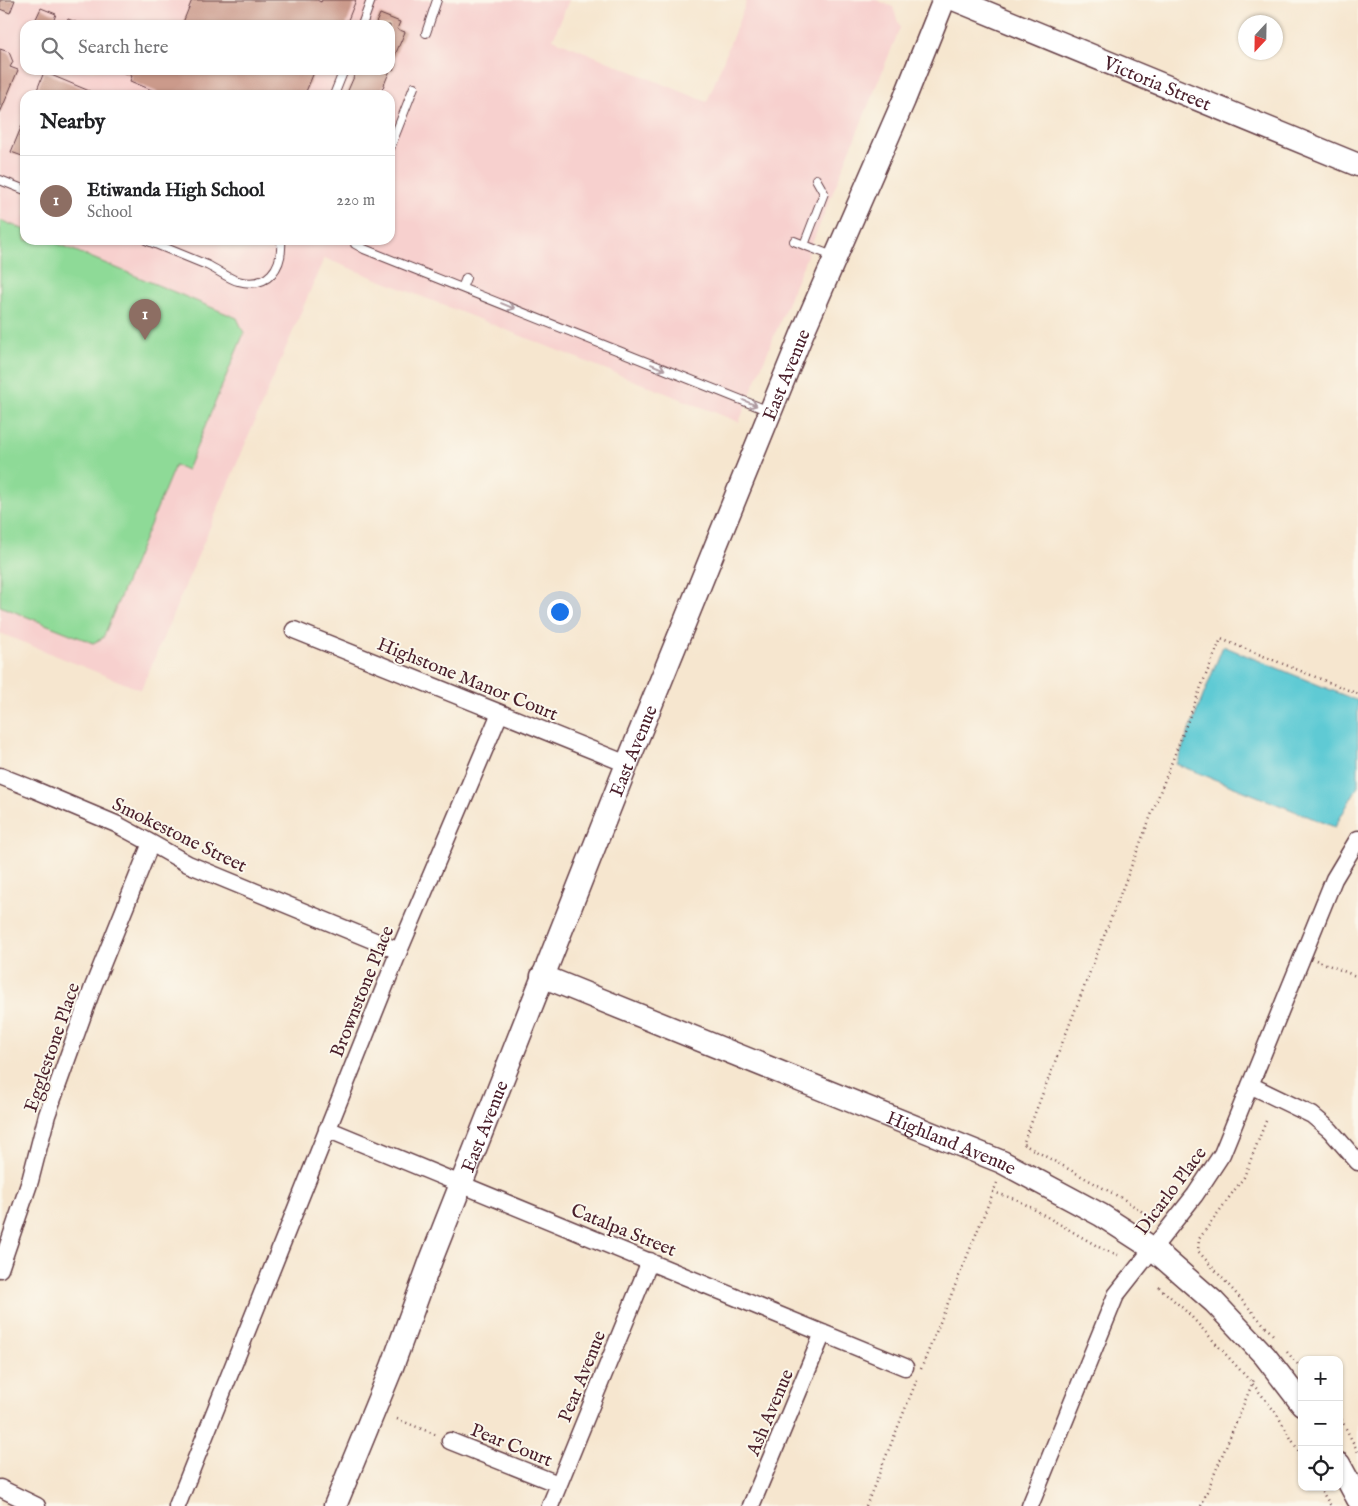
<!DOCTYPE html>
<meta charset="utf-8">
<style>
body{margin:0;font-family:"IM FELL English",serif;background:#f6f6f6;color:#202124}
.controls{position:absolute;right:15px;bottom:15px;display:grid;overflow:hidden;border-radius:10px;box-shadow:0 1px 4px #0004}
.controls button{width:45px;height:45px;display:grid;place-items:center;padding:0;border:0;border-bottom:1px solid #e0e0e0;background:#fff;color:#202124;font:25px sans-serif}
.compass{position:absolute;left:1238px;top:15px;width:45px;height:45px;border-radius:50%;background:#fff;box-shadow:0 1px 4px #0004;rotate:202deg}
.you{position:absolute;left:559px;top:611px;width:18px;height:18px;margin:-12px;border:4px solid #fff;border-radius:50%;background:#1a73e8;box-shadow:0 0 0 8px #1a73e833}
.badge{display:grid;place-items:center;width:32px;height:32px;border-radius:50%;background:#2563eb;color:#fff;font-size:16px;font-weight:700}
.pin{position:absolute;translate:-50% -41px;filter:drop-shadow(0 1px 2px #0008)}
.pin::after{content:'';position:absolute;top:26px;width:18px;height:15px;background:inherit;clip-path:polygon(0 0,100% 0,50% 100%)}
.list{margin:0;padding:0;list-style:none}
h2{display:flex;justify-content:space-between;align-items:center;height:65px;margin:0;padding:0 20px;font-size:21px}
h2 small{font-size:16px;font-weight:400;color:#757577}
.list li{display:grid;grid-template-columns:32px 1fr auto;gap:15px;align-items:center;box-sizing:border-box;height:90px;padding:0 20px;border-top:1px solid #e0e0e0}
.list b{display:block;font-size:19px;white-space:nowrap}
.list p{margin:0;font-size:16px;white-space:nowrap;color:#757577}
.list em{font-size:16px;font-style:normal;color:#757577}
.icon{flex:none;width:28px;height:28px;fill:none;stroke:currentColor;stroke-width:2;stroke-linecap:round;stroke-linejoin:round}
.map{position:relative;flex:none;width:1358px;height:1506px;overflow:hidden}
.search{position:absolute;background:#fff;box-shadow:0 1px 4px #0004;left:20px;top:20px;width:375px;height:55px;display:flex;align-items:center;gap:12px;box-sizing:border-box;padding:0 18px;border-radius:15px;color:#757577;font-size:19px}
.panel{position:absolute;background:#fff;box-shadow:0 1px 4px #0004;left:20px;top:90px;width:375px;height:155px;border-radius:15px}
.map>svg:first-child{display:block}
.built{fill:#f7d0ce;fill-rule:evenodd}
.green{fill:#8eda97;stroke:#6c7c61}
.water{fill:#5ecad4;stroke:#547480}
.building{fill:#cb9a8b}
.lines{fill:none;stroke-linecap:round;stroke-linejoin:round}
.lane-casing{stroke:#643d44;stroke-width:10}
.street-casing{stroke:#643d44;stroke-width:19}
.secondary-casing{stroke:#643d44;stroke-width:25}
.path{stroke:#643d44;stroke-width:2.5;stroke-dasharray:1 4;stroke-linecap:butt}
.lane{stroke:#fff;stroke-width:8}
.street{stroke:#fff;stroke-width:16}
.secondary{stroke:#fff;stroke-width:22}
.oneway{stroke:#ae9aa0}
.labels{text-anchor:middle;stroke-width:4;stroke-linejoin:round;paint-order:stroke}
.street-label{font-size:19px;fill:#4a1f2b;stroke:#fbf7ec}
</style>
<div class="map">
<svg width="1358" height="1506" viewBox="0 0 1358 1506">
<rect width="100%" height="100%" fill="#fbf7ec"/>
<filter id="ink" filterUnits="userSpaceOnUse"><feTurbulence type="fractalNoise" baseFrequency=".02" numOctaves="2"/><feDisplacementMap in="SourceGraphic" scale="10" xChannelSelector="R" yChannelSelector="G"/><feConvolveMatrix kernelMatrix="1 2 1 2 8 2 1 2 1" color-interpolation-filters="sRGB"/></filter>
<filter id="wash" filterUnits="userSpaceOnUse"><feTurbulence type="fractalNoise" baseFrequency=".0096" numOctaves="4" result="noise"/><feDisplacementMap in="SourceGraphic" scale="20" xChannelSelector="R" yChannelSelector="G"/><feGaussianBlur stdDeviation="1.12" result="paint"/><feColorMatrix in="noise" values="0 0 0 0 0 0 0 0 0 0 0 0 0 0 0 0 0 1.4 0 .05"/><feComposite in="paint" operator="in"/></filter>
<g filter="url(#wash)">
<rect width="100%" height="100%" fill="#f6e6cf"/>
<path class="built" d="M 0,0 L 569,0 L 553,39 L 707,102 L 747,0 L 876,0 L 893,7 L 900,28 L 739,422 L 324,258 L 141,690 L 0,633 ZM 25,25 L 390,25 L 390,70 L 25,70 ZM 25,95 L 390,95 L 390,240 L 25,240 Z"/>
<path class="green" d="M 0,220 L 25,230 L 25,240 L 49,240 L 237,318 L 244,333 L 187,470 L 175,465 L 103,638 L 93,643 L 0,606 Z"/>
<path class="water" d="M 1223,646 L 1358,701 L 1358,786 L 1335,827 L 1176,764 Z"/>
<g id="blocks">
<path class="building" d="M 0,0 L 15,0 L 10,13 L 0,9 Z
M 192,0 L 317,0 L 321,2 L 322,0 L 356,0 L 346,25 L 182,25 Z
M 41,8 L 56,14 L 52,25 L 38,25 L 34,23 Z
M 380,14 L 400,22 L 397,29 L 405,32 L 392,62 L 396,63 L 393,70 L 390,69 L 390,25 L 375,25 Z
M 68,19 L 83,25 L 65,25 Z
M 0,49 L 9,52 L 13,62 L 10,67 L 18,70 L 0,113 Z
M 118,70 L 315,70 L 305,94 L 308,95 L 164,95 L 130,81 L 132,76 Z
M 357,70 L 390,70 L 380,95 L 346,95 Z
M 44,72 L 99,95 L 35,95 Z
M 25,118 L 25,157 L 11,152 Z"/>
</g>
</g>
<g filter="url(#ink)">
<use href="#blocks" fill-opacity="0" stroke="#643d44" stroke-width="1"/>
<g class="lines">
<defs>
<path id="lane" d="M 362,25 L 371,0
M 426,33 L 437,0
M 334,95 L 344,70
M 390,148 L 414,87
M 816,179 L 824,193 L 804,245 L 833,256
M 0,180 L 25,190
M 146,240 C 166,248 187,257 207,265 C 216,269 231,280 238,281 C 268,289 283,268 281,240
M 355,240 L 355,244 L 364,249 L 769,411
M 794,241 L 804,245
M 462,288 L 466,278"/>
<path id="street" d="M 294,630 L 627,764
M 0,776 L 33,789 L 116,824 L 151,843 L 188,864 L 399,951
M 1250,1085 L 1312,1115 L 1330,1130 L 1358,1162
M 327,1129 L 905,1367
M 0,1269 L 30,1181 L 47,1115 L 93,987 L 151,843
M 450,1441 L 558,1484
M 0,1488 L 37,1506
M 177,1506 L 399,951 L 500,713
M 550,1506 L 650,1261
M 751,1506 L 823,1333
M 1030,1506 L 1116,1295 L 1195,1195 L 1222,1154 L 1334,879 L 1358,839"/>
<g id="secondary">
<path id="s1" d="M 956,0 L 1358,165"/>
<path id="s2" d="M 542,976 L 1002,1162 L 1101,1215 L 1152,1248 L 1214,1302 L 1265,1356 L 1302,1404"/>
<path d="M 1339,1464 L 1358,1499"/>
<path id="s3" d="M 335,1506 L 392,1367 L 431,1260 L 627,764 L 802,334 L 904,100 L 944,0"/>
</g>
</defs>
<use href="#lane" class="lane-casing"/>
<use href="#street" class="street-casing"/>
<use href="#secondary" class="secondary-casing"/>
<path class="path" d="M 1316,960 L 1358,977
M 1266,1121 L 1244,1177 L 1199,1239 L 1198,1251 L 1274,1336
M 993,1192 L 1018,1200 L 1104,1250 L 1118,1255
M 1150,1217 L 1125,1200 L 1023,1144 L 1203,682 L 1221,639 L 1358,694
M 1159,1287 L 1188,1313 L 1252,1383 L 1276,1413 L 1302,1457
M 1287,1352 L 1302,1369
M 921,1369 L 997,1183
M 1339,1415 L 1358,1452
M 397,1419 L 437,1435
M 1319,1487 L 1331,1506
M 866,1506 L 918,1377
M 1201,1506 L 1255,1377"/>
<use href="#lane" class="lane"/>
<use href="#street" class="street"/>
<use href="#secondary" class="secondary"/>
</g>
<defs><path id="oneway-shaft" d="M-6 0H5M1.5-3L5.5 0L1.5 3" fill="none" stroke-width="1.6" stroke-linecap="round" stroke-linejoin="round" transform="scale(1.25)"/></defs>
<g class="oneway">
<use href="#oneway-shaft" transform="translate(508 306) rotate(22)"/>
<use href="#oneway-shaft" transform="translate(658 367) rotate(22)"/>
<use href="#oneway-shaft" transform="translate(750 403) rotate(22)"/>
</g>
</g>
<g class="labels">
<g class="street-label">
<text dy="7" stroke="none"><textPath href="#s1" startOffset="218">Victoria Street</textPath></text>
<text dy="7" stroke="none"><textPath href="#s3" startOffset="1218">East Avenue</textPath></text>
<text transform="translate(468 678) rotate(22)" y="7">Highstone Manor Court</text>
<text dy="7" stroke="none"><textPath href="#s3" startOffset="812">East Avenue</textPath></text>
<text transform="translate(180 834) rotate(26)" y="7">Smokestone Street</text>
<text transform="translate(361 991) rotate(-68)" y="7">Brownstone Place</text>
<text transform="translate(51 1047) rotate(-71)" y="7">Egglestone Place</text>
<text dy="7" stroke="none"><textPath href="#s3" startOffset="408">East Avenue</textPath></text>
<text dy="7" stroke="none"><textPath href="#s2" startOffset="442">Highland Avenue</textPath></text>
<text transform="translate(1170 1190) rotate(-53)" y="7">Dicarlo Place</text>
<text transform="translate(624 1229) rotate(22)" y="7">Catalpa Street</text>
<text transform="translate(581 1376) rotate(-68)" y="7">Pear Avenue</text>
<text transform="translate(769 1412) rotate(-67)" y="7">Ash Avenue</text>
<text transform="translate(512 1444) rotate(22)" y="7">Pear Court</text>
</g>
</g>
</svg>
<div class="controls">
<button>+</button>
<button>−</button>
<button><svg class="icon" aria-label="locate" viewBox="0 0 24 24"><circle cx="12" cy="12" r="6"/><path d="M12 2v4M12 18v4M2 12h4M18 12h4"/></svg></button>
</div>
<svg class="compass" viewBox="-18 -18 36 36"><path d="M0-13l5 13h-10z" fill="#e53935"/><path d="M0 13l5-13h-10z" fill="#757577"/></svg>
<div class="you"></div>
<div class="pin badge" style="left:145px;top:340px;background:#8d6e63">1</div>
<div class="search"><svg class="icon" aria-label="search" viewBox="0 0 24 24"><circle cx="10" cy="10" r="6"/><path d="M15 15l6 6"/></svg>Search here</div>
<section class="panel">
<h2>Nearby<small></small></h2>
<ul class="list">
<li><span class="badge" style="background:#8d6e63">1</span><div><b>Etiwanda High School</b><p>School</p></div><em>220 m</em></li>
</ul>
</section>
</div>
